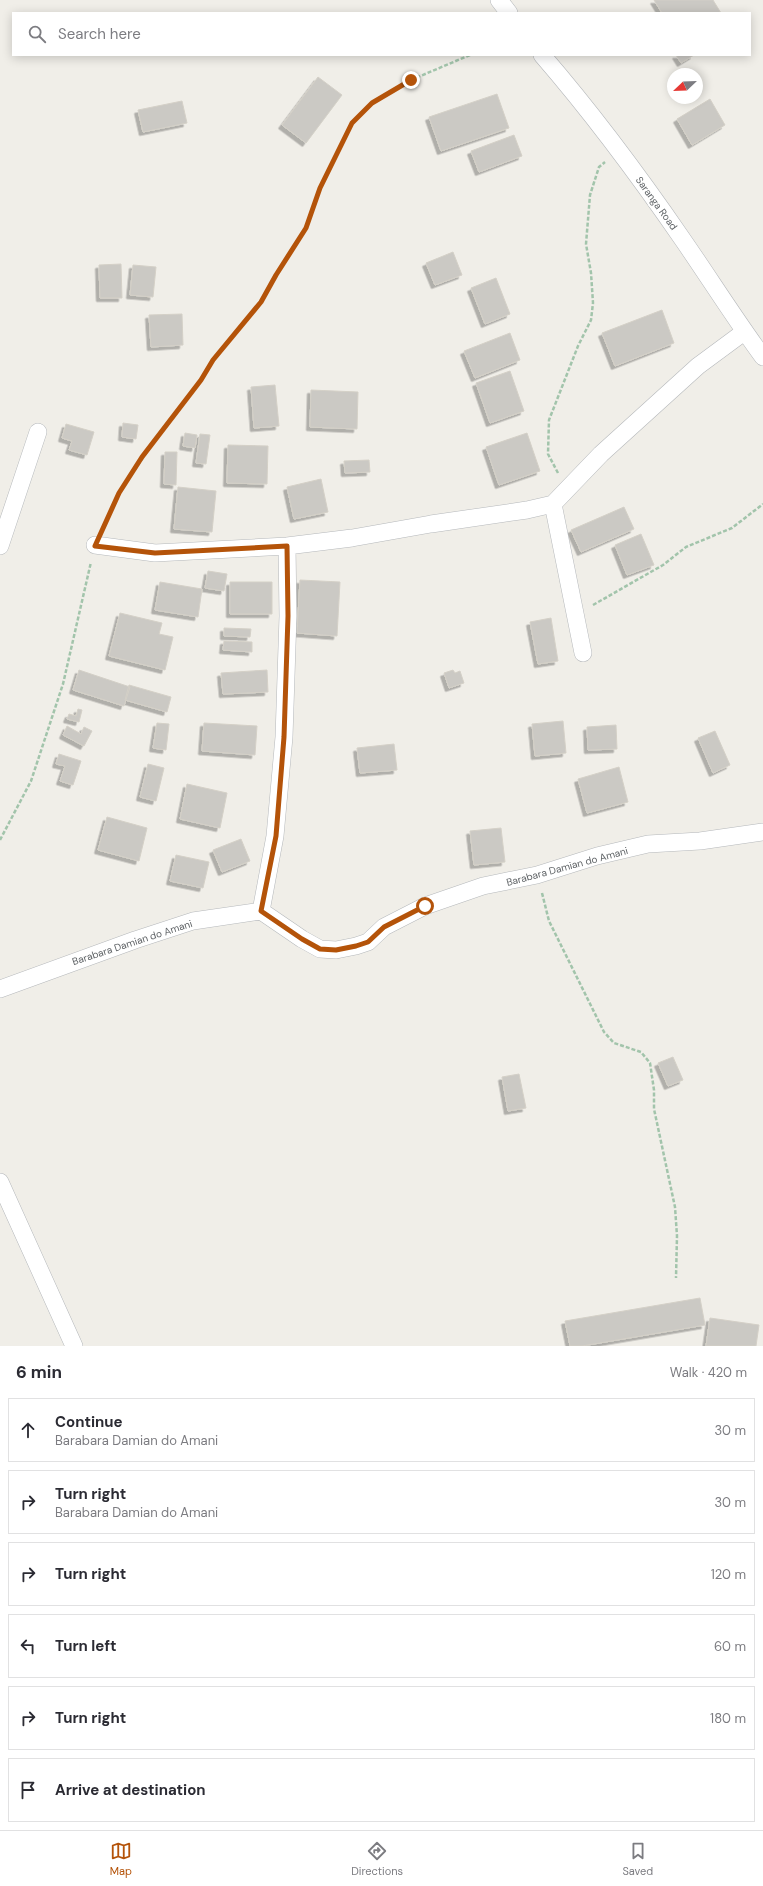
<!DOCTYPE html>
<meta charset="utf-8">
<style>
body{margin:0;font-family:"DM Sans",sans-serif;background:#f7f7f7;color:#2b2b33}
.compass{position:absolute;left:667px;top:68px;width:36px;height:36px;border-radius:50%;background:#fff;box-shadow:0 2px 10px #0003;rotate:247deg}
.stop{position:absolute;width:12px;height:12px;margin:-9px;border:3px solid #b45309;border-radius:50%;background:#fff}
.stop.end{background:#b45309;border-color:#fff;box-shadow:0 1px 4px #0008}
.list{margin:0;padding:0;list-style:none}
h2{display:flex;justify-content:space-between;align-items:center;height:52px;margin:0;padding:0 16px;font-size:17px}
h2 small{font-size:13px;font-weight:400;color:#7c7c81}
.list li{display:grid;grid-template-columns:26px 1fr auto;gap:12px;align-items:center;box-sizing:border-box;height:64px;margin:0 8px 8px;padding:0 8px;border:1px solid #e1e1e2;border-radius:0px}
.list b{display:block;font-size:15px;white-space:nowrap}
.list p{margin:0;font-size:13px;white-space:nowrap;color:#7c7c81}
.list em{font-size:13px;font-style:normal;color:#7c7c81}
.icon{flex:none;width:22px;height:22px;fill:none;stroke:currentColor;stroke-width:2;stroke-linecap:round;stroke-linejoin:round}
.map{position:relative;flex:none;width:763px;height:1346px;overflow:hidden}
.search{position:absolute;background:#fff;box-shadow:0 2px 10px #0003;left:12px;right:12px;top:12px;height:44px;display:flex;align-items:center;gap:10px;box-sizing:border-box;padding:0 14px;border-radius:0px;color:#7c7c81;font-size:15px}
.sheet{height:484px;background:#fff}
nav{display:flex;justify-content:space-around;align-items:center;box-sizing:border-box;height:56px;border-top:1px solid #e1e1e2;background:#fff;font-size:11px;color:#7c7c81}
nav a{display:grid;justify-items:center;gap:2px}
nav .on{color:#b45309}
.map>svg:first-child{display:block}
.building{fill:#cbc9c4;stroke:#d4d0c7;filter:url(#shadow)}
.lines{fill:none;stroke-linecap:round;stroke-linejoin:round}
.minor-casing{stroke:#b5b8bb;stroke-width:18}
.path{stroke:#a2c4ab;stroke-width:2.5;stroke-dasharray:4 2;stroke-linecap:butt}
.minor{stroke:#fff;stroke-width:17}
.route{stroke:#b45309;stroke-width:5}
.labels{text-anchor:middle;stroke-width:4;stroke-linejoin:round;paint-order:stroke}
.street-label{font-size:10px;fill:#5f6366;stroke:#fff}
</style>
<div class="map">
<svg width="763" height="1346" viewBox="0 0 763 1346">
<defs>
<filter id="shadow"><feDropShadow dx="-3.5" dy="3.5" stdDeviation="0" flood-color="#0004"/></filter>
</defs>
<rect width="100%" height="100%" fill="#f0eee8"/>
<path class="building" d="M 654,0 L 713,0 L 721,13 L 662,13 Z
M 676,55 L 694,55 L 681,63 Z
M 318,77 L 342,95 L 306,143 L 282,125 Z
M 497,94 L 509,128 L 441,151 L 429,117 Z
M 710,99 L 725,125 L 692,145 L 677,119 Z
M 182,101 L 187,123 L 143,132 L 138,110 Z
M 514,135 L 522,156 L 479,172 L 471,151 Z
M 453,252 L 462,275 L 435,285 L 426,263 Z
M 121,264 L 122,298 L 100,298 L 99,265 Z
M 133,265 L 156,267 L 153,297 L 130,295 Z
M 496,278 L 510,314 L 485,324 L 471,288 Z
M 662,310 L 674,343 L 615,366 L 602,333 Z
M 182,314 L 183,345 L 151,347 L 149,315 Z
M 510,333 L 520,360 L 475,378 L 464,351 Z
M 510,371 L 524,411 L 490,423 L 476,383 Z
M 275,385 L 279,426 L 254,428 L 251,387 Z
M 311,390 L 358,392 L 357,429 L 310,427 Z
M 123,423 L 138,425 L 136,439 L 122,437 Z
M 66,424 L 94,432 L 87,455 L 69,450 L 72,441 L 62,438 Z
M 185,433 L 197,435 L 195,448 L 183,446 Z
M 527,433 L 540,471 L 499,485 L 486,447 Z
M 200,434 L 210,435 L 206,464 L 196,463 Z
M 228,445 L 268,446 L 267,484 L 227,483 Z
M 165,452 L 177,452 L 176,485 L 164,484 Z
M 369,460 L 370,472 L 345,473 L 344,461 Z
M 321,479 L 328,512 L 294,519 L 287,487 Z
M 178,487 L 216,491 L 212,532 L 174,529 Z
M 624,507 L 634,529 L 581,552 L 571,530 Z
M 641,534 L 654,565 L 627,575 L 615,545 Z
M 208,571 L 227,574 L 224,591 L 205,588 Z
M 300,580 L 340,582 L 337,636 L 297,633 Z
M 160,582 L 202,589 L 198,617 L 155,610 Z
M 230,582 L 272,582 L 272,614 L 230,614 Z
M 120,613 L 162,623 L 159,634 L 173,637 L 165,670 L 109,656 Z
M 551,618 L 558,661 L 538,664 L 530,622 Z
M 224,628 L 251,629 L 250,637 L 224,636 Z
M 224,641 L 252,642 L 252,652 L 223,650 Z
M 79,670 L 130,687 L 124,706 L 73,690 Z
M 267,670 L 268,692 L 223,694 L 221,673 Z
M 453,670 L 455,673 L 460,671 L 464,683 L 449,688 L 444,673 Z
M 129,685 L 171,697 L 167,712 L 125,700 Z
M 78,709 L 82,710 L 79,722 L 67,719 L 69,714 L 76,716 Z
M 563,721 L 566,753 L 535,756 L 532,724 Z
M 157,723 L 169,724 L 166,750 L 153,748 Z
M 204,723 L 257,726 L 255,755 L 202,751 Z
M 616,725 L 617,749 L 588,750 L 587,727 Z
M 67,726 L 81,734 L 84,727 L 92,731 L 84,746 L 63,735 Z
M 715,731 L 730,765 L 713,773 L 698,738 Z
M 394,744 L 397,770 L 360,773 L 357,748 Z
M 59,754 L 81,761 L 73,785 L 60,781 L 65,766 L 56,764 Z
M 148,764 L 164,768 L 156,801 L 140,797 Z
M 619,767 L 628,802 L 587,813 L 578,779 Z
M 187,784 L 227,793 L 220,828 L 180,819 Z
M 107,817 L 147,828 L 139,861 L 98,850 Z
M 501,828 L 505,862 L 474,865 L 470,831 Z
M 241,839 L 250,861 L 222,872 L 213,850 Z
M 176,855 L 209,862 L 203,888 L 170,881 Z
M 673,1057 L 683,1080 L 668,1086 L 658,1063 Z
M 519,1074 L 526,1108 L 508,1111 L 502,1077 Z
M 700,1298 L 705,1325 L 582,1346 L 570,1346 L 565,1321 Z
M 710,1318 L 759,1325 L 756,1346 L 706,1346 Z"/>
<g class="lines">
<defs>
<path id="minor" d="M 499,0 L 509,13
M 542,55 C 593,114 639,176 683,240 C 710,279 735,319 763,357
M 553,504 L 583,653
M 95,545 L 155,553 L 287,546 L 352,538 L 431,524 L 527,510 L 553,504 L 601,454 L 698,366 L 744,332
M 0,546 L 38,432
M 261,911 L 275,836 L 284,737 L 288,616 L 287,546
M 0,989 L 135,940 L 193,921 L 261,911 L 302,939 L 320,949 L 336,950 L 356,946 L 368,942 L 384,927 L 425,906 L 483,886 L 537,875 L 597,856 L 648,844 L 700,841 L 763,832
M 0,1182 L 74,1346"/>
</defs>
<use href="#minor" class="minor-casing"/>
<path class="path" d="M 558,473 L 548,454 L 549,420 L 578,346 L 591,320 L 593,303 L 591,273 L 586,244 L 590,195 L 599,167 L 605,162
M 103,528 L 119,493 L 155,440 L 201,380 L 213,360 L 261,302 L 276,275 L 306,228 L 320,188 L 352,123 L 371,103 L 411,80 L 470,55
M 593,605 L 663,565 L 686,547 L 732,528 L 763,504
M 0,840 L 31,781 L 63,684 L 91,562
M 542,893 L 549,921 L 604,1032 L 614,1043 L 641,1052 L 650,1063 L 654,1090 L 654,1109 L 675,1207 L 677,1236 L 676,1278"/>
<use href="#minor" class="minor"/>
</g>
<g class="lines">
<path class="route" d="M 411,80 L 372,103 L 352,123 L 320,188 L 306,228 L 276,275 L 261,302 L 213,360 L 201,380 L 142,457 L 119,493 L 95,546 L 155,553 L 287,546 L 288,616 L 284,737 L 276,836 L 261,911 L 302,939 L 320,949 L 336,950 L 356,946 L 368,942 L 384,927 L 425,906"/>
</g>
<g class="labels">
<g class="street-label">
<text transform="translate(657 203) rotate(54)" y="4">Saranga Road</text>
<text transform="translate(567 866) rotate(-15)" y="4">Barabara Damian do Amani</text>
<text transform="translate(132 942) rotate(-18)" y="4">Barabara Damian do Amani</text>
</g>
</g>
</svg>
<svg class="compass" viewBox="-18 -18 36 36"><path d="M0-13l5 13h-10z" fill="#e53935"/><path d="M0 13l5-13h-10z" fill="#7c7c81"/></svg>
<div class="stop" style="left:425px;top:906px"></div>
<div class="stop end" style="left:411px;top:80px"></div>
<div class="search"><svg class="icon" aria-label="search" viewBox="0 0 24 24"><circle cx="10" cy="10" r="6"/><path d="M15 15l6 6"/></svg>Search here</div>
</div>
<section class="sheet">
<h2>6 min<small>Walk · 420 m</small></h2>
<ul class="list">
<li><svg class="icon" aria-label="ahead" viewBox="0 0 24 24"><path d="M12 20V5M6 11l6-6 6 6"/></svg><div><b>Continue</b><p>Barabara Damian do Amani</p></div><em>30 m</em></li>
<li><svg class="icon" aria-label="right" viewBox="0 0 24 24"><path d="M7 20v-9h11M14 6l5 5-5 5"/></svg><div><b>Turn right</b><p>Barabara Damian do Amani</p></div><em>30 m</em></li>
<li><svg class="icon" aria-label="right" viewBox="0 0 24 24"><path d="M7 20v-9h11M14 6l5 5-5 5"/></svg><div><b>Turn right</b></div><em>120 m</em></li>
<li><svg class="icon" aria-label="left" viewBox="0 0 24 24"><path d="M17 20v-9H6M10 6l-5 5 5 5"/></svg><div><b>Turn left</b></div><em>60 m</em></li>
<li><svg class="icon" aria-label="right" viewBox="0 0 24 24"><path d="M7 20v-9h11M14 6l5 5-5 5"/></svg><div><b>Turn right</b></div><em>180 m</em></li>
<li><svg class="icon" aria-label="arrive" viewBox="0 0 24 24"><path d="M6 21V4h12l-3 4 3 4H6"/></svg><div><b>Arrive at destination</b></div></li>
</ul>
</section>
<nav>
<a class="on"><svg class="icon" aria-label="map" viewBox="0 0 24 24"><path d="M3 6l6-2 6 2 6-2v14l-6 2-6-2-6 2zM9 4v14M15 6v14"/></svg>Map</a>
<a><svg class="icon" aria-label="directions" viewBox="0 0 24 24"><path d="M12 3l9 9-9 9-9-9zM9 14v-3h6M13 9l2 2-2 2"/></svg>Directions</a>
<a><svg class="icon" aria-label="saved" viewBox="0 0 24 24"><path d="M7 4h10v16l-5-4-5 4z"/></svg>Saved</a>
</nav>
